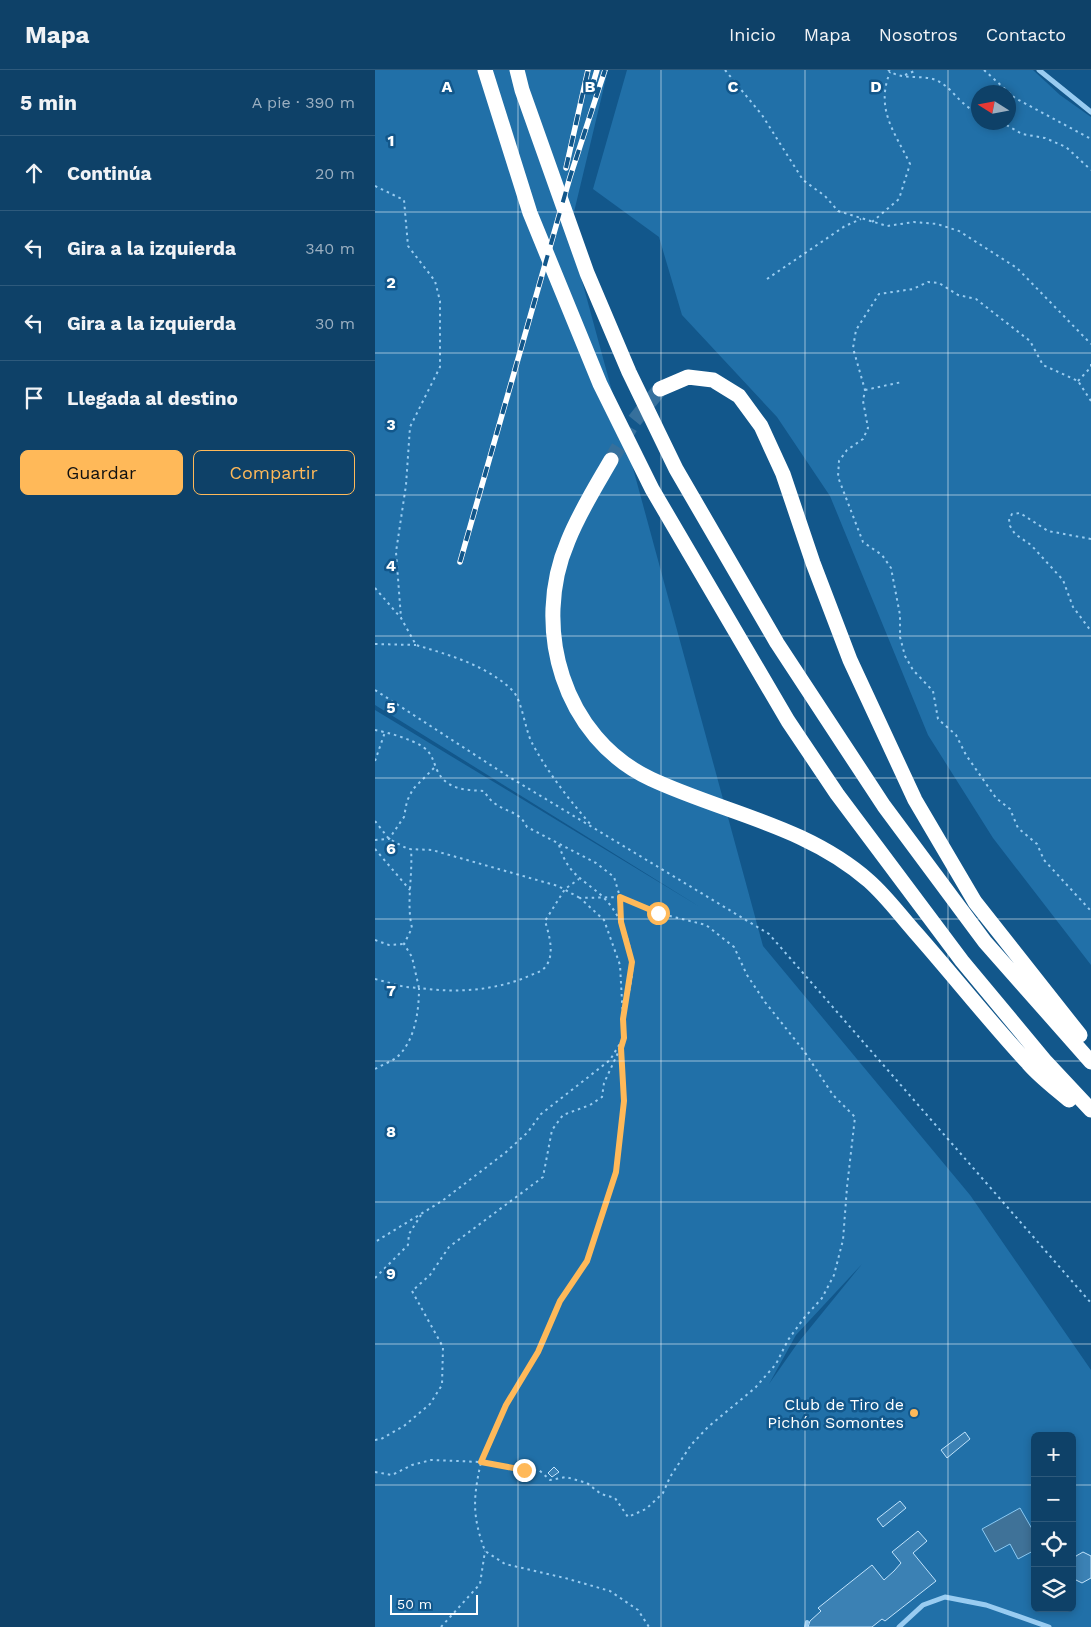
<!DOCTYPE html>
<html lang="es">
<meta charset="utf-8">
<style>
body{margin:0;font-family:"Work Sans",sans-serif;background:#1c4c71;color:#f1f3f6}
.controls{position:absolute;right:15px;bottom:15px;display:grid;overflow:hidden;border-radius:8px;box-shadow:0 2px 8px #0003}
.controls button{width:45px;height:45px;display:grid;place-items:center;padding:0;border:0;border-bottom:1px solid #2e5a7c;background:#0e4168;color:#f1f3f6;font:25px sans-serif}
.compass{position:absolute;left:596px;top:15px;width:45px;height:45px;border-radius:50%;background:#0e4168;box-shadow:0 2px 8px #0003;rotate:281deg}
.scale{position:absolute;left:15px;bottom:12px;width:88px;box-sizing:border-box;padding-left:5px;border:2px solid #fff;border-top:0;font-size:14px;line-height:18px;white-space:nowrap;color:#fff;-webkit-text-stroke:4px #12578b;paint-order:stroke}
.stop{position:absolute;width:15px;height:15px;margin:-11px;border:4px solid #ffb959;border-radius:50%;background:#fff}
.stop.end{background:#ffb959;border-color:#fff;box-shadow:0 1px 5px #0008}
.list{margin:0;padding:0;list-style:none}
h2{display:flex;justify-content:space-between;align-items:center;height:65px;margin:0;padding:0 20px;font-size:21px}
h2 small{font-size:16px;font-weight:400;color:#9bafc0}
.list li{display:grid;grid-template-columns:32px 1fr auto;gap:15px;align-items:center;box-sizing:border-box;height:75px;padding:0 20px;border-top:1px solid #2e5a7c}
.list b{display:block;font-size:19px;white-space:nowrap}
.list em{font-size:16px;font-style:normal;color:#9bafc0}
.actions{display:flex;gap:10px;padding:15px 20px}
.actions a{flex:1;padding:11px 0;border:1px solid #ffb959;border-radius:8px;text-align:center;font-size:18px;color:#ffb959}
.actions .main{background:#ffb959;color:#111}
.icon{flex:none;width:28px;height:28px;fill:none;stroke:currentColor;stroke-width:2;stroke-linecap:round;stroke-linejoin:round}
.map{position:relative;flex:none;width:716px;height:1557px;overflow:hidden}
header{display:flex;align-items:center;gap:30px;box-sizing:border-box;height:70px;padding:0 25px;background:#0e4168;border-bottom:1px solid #2e5a7c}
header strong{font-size:24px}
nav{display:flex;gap:28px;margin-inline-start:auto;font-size:18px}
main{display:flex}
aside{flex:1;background:#0e4168}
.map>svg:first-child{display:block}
.green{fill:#2170a8;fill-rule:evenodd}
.water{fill:#3f7298;stroke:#8bcaf4}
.building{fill:#3b81b4;stroke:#c0e3fc}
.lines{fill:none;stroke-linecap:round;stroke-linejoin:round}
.highway-tunnel{stroke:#36709c;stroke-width:15;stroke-dasharray:15 8;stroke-linecap:butt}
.path{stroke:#99ccf1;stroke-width:2;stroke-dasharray:2.5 4;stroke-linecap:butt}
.lane{stroke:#99ccf1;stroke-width:4}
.street{stroke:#99ccf1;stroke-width:5}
.highway{stroke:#fff;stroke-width:15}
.rail-casing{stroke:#fff;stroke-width:5.5}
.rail{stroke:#12578b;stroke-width:4;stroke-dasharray:11;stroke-linecap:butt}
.route{stroke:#ffb959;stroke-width:6}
.grid{fill:none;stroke:#fff;stroke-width:1;stroke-opacity:0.55}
.poi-dot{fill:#ffb959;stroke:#12578b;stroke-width:2}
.labels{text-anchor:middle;stroke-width:5;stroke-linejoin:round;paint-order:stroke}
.poi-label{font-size:16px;fill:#fff;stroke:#12578b;text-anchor:end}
.grid-label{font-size:16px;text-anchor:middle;font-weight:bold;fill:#fff;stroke:#12578b;stroke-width:5;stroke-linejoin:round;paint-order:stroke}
</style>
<header>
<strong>Mapa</strong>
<nav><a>Inicio</a><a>Mapa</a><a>Nosotros</a><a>Contacto</a></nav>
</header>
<main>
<aside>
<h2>5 min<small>A pie · 390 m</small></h2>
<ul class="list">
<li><svg class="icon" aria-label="ahead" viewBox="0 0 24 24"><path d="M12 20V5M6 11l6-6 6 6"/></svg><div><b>Continúa</b></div><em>20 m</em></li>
<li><svg class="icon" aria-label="left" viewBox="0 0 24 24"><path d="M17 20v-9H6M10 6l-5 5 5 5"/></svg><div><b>Gira a la izquierda</b></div><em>340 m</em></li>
<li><svg class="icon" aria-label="left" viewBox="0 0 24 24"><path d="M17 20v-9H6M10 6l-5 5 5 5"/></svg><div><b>Gira a la izquierda</b></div><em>30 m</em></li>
<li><svg class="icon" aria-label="arrive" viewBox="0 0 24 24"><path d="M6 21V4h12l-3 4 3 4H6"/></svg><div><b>Llegada al destino</b></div></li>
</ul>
<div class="actions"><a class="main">Guardar</a><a>Compartir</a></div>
</aside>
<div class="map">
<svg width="716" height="1557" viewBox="0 0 716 1557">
<rect width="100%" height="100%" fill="#12578b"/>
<path class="green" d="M 0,0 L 233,0 L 194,163 L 388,876 L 595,1125 L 716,1300 L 716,1557 L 0,1557 L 0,640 L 325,837 L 0,635 ZM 487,1194 L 422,1274 L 394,1314 L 421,1265 ZM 660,1366 L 697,1366 L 697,1538 L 660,1538 Z
M 252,0 L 658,0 L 685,25 L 716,47 L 716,895 L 618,768 L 553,665 L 455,426 L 402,347 L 307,245 L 284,167 L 218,119 ZM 604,22 L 634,22 L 634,52 L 604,52 Z"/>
<path class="water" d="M 645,1438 L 660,1464 L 660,1480 L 643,1489 L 635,1474 L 620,1482 L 607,1459 Z"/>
<path class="building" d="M 590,1362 L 595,1369 L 572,1388 L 566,1380 Z
M 179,1397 L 184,1402 L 177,1407 L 173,1403 Z
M 525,1431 L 531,1438 L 508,1457 L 502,1449 Z
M 543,1461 L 552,1471 L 538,1483 L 561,1511 L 510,1551 L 507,1549 L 497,1557 L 433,1557 L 435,1551 L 446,1541 L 443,1538 L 497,1495 L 509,1510 L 519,1501 L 526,1493 L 517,1482 Z
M 708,1482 L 716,1486 L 716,1508 L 707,1513 L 699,1509 L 697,1493 L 701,1486 Z"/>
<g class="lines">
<path class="highway-tunnel" d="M 236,390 L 259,351 L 285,319"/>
<path class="path" d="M 350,0 L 387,45 L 428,110 L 450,126 L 463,141 L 512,156 L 539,152 L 562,154 L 584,161 L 642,198 L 716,274
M 513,0 C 525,10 543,5 558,9 C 577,15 584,36 604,43
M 609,0 L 640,28 L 716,69
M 530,5 L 542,0
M 626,52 L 647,64 L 670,68 L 691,77 L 716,100
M 0,116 L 29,130 L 33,176 L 60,211 L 65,231 L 65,297 L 35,357 L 31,415 L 21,482 L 26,548
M 497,152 L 524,129 L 535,94 C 520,62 500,40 515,2
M 392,209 L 470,156 L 486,149
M 703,311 L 716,297 L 716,293
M 490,320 L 527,312
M 716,331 L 703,311 L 668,295 L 655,271 L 601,229 L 583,225 L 564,213 L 553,212 L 538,219 L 504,224 L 481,260 L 478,278 L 490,320 L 488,331 L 493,358 L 488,369 L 472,380 L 464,391 L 463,407 L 488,472 L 507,485 L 516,498 L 525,545 L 525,567 L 530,586 L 538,600 L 558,621 L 563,649 L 581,665 L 591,685 L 621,728 L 635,739 L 643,758 L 662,774 L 669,790 L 716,841
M 716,469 L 673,461 L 645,443 L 637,444 L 634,449 L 635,456 L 640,464 L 656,475 L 688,510 L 698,537 L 716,561
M 0,518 L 26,548 L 41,575 C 74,585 111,595 137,620 C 147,629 150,660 157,673 C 173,703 195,731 217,756
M 0,574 L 41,575
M 0,620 L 131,705 L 394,864 L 716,1233
M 0,660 C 15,663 36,669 48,677 C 57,683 58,691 62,700 C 71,720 91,720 109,721 C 123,745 142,736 152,757 L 221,793 L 239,807 L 245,827 L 205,828 L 229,850 L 245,895 L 249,967 L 235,990 L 166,1044 L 153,1062 L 130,1083 L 67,1131 L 0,1172
M 0,691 L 10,662
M 0,751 L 14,769 L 33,779 L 57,780 L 183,816 L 205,828
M 0,770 L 14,769 L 29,747 L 32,731 L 38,719 L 61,696
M 184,775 C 193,805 207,808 227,826 C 244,842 255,869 257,891 C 259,907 252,928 249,944
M 0,779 L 35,820
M 247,852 L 245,827 L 283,843 L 331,855 L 359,877 L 372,905 L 390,932 L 429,981 L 458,1025 L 480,1047 L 472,1117 L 468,1170 L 459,1205 L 447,1228 L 429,1248 L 413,1270 L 401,1294 L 380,1318 L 333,1357 L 316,1375 L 295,1407 L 288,1423 L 271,1439 L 253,1447 L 240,1428 L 226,1424 L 212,1413 L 191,1407 L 175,1410 L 164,1400 L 149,1400 L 106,1392 L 131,1335 L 163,1283 L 185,1231 L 213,1191 L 241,1101 L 249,1031 L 247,978
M 0,870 L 14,875 L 29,874
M 0,909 L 30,917 L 44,918 L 37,887 L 29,874 L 37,858 C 31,832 38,806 36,779
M 0,999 C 7,995 15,992 21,988 C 40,972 44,941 44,918 C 81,923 119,921 154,906 C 160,903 167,902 171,896 C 180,884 174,864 170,851 L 190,819 L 204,809
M 0,1208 L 33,1175 L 34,1164 L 46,1145
M 0,1370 L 6,1369 L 29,1356 L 55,1334 L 67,1315 L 68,1277 L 37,1221 L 55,1205 L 74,1177 L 168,1107 L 177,1060 L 188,1045 L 215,1035 L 227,1027 L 229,1013 L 249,970
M 0,1402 L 17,1405 L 37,1395 L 56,1390 L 106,1392 C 98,1428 97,1446 110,1481 L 130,1494 L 190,1508 L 235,1521 L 263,1540 L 274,1557
M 66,1557 L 105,1514 L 110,1481"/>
<path class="lane" d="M 431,1557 L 432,1552"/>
<path class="street" d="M 664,0 L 716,42
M 524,1557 L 548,1535 L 570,1527 L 611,1535 L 674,1557"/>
<path class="highway" d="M 110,0 L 155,143 L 225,314 L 277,419 L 413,651 L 462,724 L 587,891 L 671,992 L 716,1040
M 142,0 L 147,20 L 212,203 L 254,302 L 301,399 L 402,573 L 509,736 L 610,872 L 716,992
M 285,319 L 313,307 L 338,310 L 364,326 L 386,356 L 408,404 L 438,493 L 475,590 L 540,730 L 600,832 L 705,965
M 236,390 C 221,416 204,443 193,471 C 156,557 188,668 276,709 C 349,743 432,756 494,811 C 511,826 525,845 540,862 C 578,905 614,951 653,993 C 665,1007 680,1018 694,1030"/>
<defs>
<path id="rail" d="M 216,20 L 222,0
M 191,98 L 213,0
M 85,492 L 195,107 L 230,0"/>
</defs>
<use href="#rail" class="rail-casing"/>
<use href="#rail" class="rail"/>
</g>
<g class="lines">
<path class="route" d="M 149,1400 L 106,1392 L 131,1335 L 163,1282 L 185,1231 L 212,1191 L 241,1102 L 249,1031 L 246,978 L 249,968 L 248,949 L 257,892 L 246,852 L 245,827 L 283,843"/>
</g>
<path class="grid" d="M 143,0 L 143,1557M 286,0 L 286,1557M 430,0 L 430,1557M 573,0 L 573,1557M 0,142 L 716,142M 0,283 L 716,283M 0,425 L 716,425M 0,566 L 716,566M 0,708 L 716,708M 0,849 L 716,849M 0,991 L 716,991M 0,1132 L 716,1132M 0,1274 L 716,1274M 0,1415 L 660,1415M 697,1415 L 716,1415"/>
<circle class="poi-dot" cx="539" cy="1343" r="5"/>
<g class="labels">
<g class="poi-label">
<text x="529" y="1340">Club de Tiro de<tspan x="529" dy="18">Pichón Somontes</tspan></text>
</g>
</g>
<g class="grid-label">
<text x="72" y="22">A</text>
<text x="215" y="22">B</text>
<text x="358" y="22">C</text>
<text x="501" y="22">D</text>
<text x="16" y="76">1</text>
<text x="16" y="218">2</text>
<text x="16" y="360">3</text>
<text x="16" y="501">4</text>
<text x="16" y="643">5</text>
<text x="16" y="784">6</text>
<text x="16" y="926">7</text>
<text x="16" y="1067">8</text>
<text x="16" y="1209">9</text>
</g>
</svg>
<div class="controls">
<button>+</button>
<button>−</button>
<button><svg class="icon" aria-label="locate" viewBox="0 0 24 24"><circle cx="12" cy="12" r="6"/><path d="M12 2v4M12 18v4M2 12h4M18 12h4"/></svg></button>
<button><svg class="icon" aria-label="layers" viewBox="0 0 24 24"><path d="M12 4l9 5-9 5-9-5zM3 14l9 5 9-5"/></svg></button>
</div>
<svg class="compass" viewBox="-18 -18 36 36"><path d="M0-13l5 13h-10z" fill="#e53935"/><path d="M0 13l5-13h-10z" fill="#9bafc0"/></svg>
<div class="scale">50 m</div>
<div class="stop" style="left:283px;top:843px"></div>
<div class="stop end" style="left:149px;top:1400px"></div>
</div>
</main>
